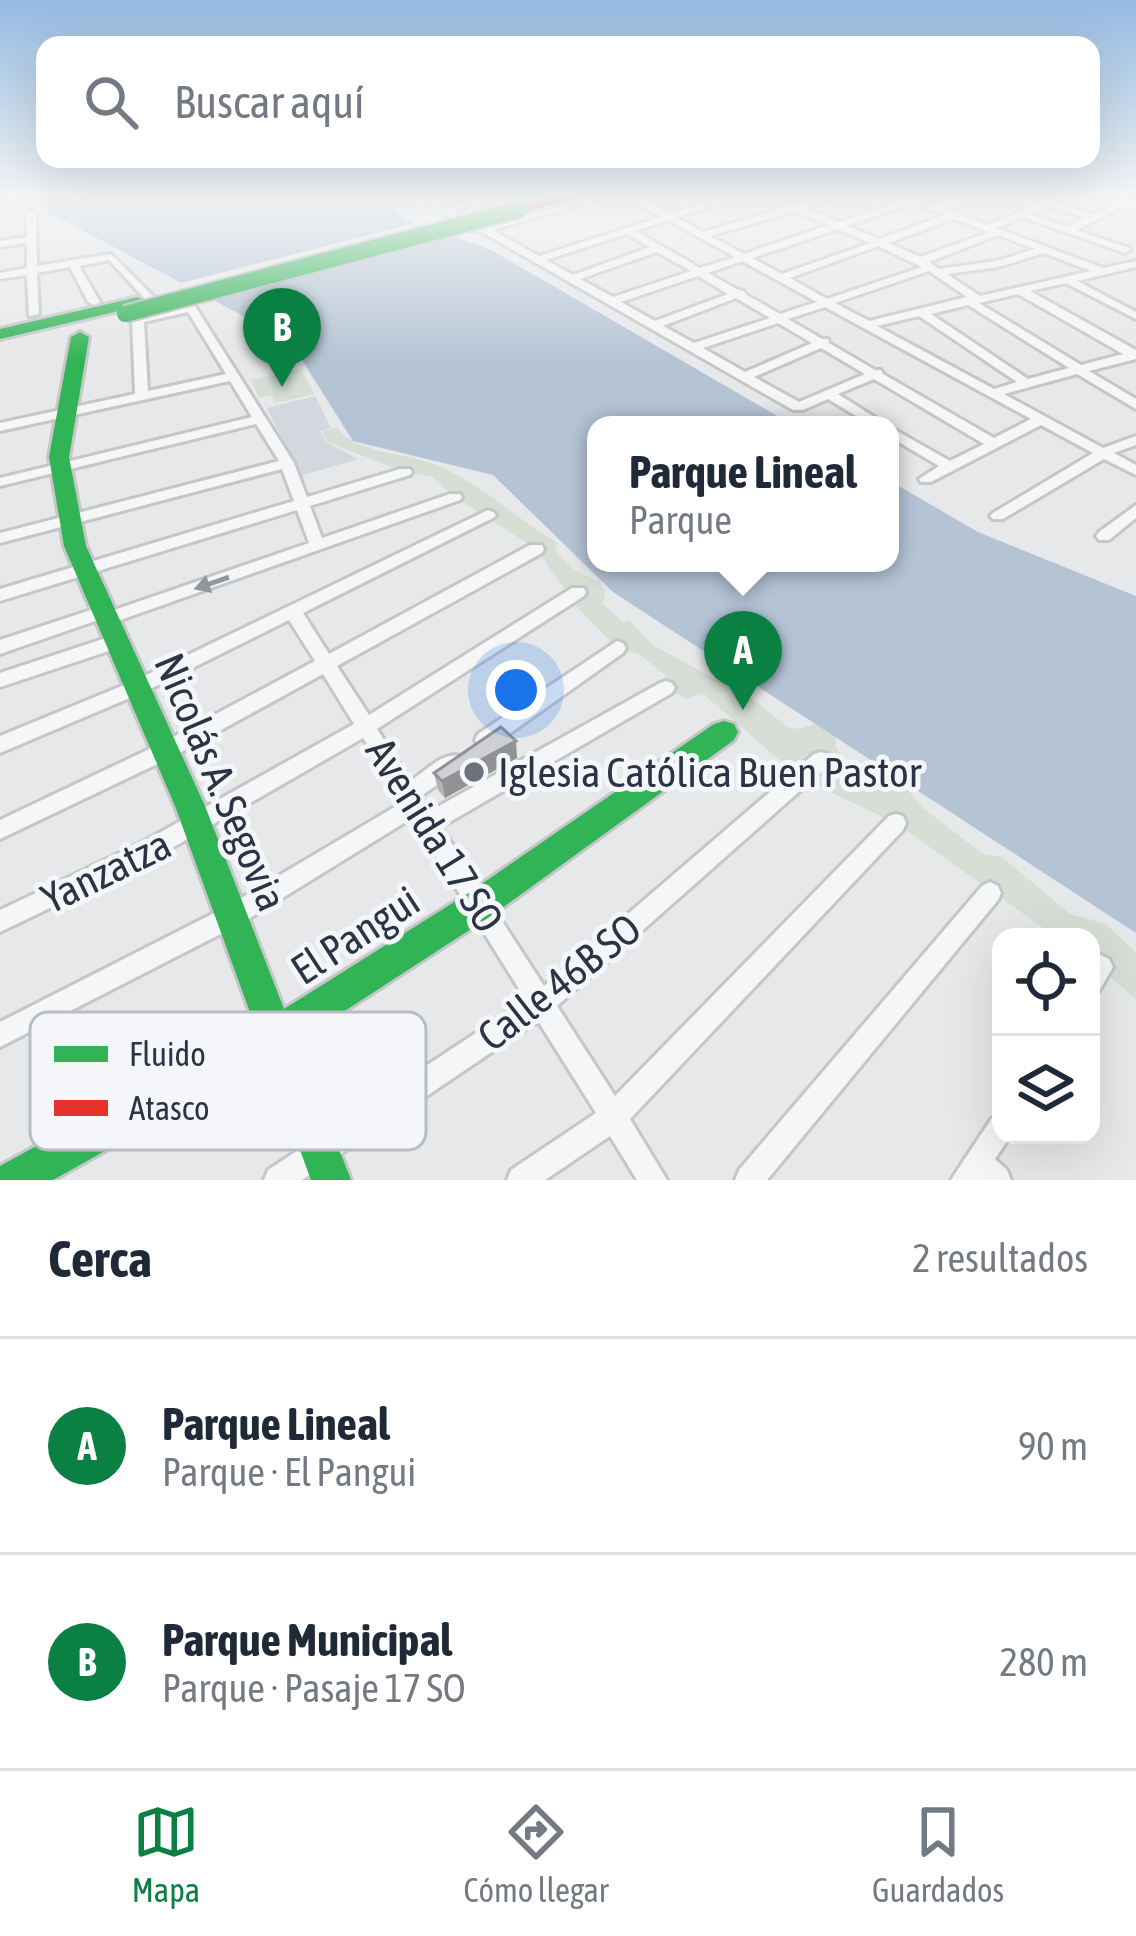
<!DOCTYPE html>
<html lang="es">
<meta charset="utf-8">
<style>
body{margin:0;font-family:"Asap Condensed",sans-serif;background:#f2f2f3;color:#1f2937}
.controls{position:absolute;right:36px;bottom:36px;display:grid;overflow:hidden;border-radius:24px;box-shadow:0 12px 48px #0002}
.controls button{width:108px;height:108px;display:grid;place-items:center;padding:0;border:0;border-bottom:3px solid #e0e1e3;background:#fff;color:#1f2937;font:60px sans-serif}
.you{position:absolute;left:516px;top:690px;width:42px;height:42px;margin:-30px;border:9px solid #fff;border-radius:50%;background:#1a73e8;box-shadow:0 0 0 18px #1a73e833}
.badge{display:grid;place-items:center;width:78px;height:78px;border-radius:50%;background:#0b8043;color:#fff;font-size:39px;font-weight:700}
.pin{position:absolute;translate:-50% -99px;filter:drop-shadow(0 3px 6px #0008)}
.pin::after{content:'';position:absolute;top:63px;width:42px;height:36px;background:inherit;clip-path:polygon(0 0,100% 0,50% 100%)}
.popup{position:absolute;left:587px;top:416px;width:312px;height:156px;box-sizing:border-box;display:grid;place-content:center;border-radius:24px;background:#fff;filter:drop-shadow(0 3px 9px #0005);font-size:39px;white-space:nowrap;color:#747a83}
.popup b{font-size:45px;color:#1f2937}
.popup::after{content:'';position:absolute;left:50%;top:100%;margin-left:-24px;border:24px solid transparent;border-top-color:#fff}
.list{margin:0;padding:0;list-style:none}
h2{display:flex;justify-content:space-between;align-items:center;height:156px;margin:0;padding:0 48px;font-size:51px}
h2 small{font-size:39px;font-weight:400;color:#747a83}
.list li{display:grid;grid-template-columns:78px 1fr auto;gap:36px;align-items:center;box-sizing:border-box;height:216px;padding:0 48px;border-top:3px solid #e0e1e3}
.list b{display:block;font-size:45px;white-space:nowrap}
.list p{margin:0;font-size:39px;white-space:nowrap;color:#747a83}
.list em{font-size:39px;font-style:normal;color:#747a83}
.icon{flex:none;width:66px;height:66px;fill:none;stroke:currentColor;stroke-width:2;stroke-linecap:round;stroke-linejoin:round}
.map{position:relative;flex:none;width:1136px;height:1180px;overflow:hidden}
.search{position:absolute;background:#fff;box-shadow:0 12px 48px #0002;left:36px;right:36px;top:36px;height:132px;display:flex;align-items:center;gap:30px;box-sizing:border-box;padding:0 42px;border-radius:24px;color:#747a83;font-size:45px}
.sheet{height:588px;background:#fff}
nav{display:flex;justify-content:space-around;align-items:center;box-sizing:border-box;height:168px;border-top:3px solid #e0e1e3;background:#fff;font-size:33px;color:#747a83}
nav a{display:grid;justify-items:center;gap:6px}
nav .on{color:#0b8043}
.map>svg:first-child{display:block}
.built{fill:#d4d7dd}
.green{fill:#d6ded6}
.water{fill:#b4c4d5}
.pier{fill:#e6e8ea}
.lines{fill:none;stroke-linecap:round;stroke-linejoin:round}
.street-casing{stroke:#c4c6c8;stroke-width:6}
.fast-casing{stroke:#c4c6c8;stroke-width:6}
.jam-casing{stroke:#c4c6c8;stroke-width:6}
.street{fill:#f5f6f7;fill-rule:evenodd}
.fast{fill:#30b455;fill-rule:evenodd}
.jam{fill:#e5322d;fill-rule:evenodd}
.fast-bridge-casing{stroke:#b8bbbf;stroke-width:20;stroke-linecap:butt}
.fast-bridge{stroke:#30b455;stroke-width:16}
.wall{fill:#b1b3b5}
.shaded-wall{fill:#909294}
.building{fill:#ced0d3;stroke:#909294;stroke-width:3}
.oneway{fill:#90959e}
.poi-dot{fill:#6c737f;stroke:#f4f6f9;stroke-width:4.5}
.labels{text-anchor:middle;stroke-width:10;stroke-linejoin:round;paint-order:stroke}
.near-poi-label{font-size:42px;fill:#2b3445;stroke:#f4f6f9;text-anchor:start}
.near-street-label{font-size:42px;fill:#2b3445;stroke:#f4f6f9}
.key{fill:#f4f6f9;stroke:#b8bcc3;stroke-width:3}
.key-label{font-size:33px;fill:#2b3445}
</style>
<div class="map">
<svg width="1136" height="1180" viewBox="0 0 1136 1180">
<rect width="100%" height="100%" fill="#e6e8ea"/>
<path class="built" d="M 315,396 L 331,428 L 320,431 L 326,442 L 358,459 L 300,476 L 267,408 Z"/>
<path class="green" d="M 301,369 L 314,394 L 276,403 L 271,395 L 259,398 L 251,380 Z
M 337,428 C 358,454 400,452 431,463 C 481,482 514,518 558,543 L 555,550 L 574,570 L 600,582 L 605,594 L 603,604 L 623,622 L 629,620 L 653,645 L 758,703 L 787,727 L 799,729 L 818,723 L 835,733 L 836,747 L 849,767 L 908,790 L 923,808 L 970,844 L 985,855 L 1002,857 L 1070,914 L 1106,924 L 1136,953 L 1136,999 L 1091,960 L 1091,937 L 1056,937 L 896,823 L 800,778 L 702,693 L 687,699 L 666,688 L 666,676 L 639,654 L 617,648 L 575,605 L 578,592 L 564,588 L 536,549 L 455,497 L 431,476 L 405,472 L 327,442 L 322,431 Z"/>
<path class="water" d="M 20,197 L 379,197 L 404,219 L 491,250 L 793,425 L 596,425 L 596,563 L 890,563 L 890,481 L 978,532 L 1136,596 L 1136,933 L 613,592 L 493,475 L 353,441 L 290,341 Z"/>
<path class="pier" d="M 427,220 L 460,232 L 200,301 L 173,285 Z"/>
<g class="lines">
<defs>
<path id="street" d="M 414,197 L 429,200 L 458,197 L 428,206 Z
M 488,197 L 503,197 L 458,210 L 456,213 L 472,225 L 484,226 L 592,197 L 607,197 L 492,230 L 539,256 L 661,217 L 628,197 L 639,197 L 670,214 L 722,197 L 735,197 L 677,218 L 703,232 L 788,207 L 768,197 C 779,197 786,204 797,204 C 807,205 823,197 836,197 L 805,208 L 839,222 L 905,200 L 902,197 L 914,197 L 934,204 L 953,197 L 966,197 L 942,207 L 987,225 L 1042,203 L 1029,197 L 1042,197 L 1092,215 L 1116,203 L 1101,197 L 1114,197 L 1136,204 L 1136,210 L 1124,206 L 1076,230 L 1129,248 L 1130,250 L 1125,253 L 1022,217 L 996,228 L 1103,268 L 1136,261 L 1136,267 L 1077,281 L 1136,312 L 1136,319 L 1066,283 L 1030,291 L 1136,350 L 1136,359 L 1089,371 L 1136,399 L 1136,409 L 1077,374 L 1004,394 L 1103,448 L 1136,436 L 1136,445 L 1114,453 L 1136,465 L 1136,475 L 1104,459 L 1003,519 L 993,519 L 990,516 L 993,513 L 1093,453 L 1041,425 L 931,482 L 921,482 L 919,479 L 939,466 L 890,437 L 890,427 L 950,461 L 984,444 L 874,379 L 838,394 L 887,425 L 871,425 L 828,399 L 803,410 L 793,410 L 482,232 L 466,230 L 446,214 L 452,206 ZM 914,203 L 946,215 L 879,239 L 847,226 ZM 1050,206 L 1084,218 L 1067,227 L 1030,214 ZM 796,211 L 829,225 L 744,254 L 710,236 ZM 954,219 L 989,232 L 921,257 L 888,243 ZM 668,220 L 735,257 L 700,268 L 636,231 ZM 838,229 L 870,243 L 782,274 L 752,258 ZM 627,234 L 650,247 L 573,275 L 546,260 ZM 998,235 L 1035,249 L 997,261 L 939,269 L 929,262 ZM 878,246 L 922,267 L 827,299 L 790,278 ZM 657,252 L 691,271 L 613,297 L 580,279 ZM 1044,253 L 1091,271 L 980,296 L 947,274 L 998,267 ZM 742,261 L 817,302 L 780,314 L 745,294 L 744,291 L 738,290 L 708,273 ZM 929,271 L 967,297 L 869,321 L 835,303 ZM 698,276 L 728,294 L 655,321 L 621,302 ZM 1018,294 L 1123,354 L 1081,365 L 979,303 ZM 736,298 L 770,318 L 694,343 L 663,326 ZM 968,305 L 1069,368 L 1028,379 L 931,314 ZM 825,307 L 1031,419 L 994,438 L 883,374 L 881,370 L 875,370 L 829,343 L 828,339 L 822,339 L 788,319 ZM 919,316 L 1017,382 L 994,389 L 877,326 ZM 778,323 L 812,343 L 745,372 L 703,348 ZM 821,348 L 865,374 L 799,402 L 754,377 Z
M 31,210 L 36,213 L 37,266 L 111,254 L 167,310 L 195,306 L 294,463 L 307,497 L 400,469 L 410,469 L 412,472 L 410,475 L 310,506 L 322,538 L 450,494 L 460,494 L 462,497 L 460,500 L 112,623 L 106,625 L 98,620 L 0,654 L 0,640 L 103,606 L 111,611 L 309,543 L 297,510 L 0,601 L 0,589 L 294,501 L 282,469 L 0,543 L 0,533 L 279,461 L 256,424 L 0,486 L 0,478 L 252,417 L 230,381 L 0,431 L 0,423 L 135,394 L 132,320 L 157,312 L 109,260 L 79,266 L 100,302 L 94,305 L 88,302 L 70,267 L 37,273 L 39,314 L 29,316 L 27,275 L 0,279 L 0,273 L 27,268 L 27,243 L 0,247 L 0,241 L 27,237 L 26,213 ZM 188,312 L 226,374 L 148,391 L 144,322 Z
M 1136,505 L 1136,518 L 1109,540 L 1099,540 L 1096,536 L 1099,532 Z
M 488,510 L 493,512 L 496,515 L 493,518 L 303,613 L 329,654 L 530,545 L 542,545 L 544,549 L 542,553 L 337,666 L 369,715 L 572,588 L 584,588 L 586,592 L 584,596 L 377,729 L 411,781 C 425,771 444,751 461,756 L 464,762 L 461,768 L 421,796 L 430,811 L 660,683 L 666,681 L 672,683 L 675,688 L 672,693 L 441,827 L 544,986 L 814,754 L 821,752 L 828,754 L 831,760 L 828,766 L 557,1006 L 615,1096 L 889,816 L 896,814 L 903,816 L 906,823 L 903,830 L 630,1119 L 667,1180 L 637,1180 L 610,1136 L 545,1180 L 507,1180 L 511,1170 L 596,1113 L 538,1021 L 302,1180 L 264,1180 L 268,1170 L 526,1000 L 412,818 L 242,923 L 0,1047 L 0,1022 L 226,907 L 403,802 L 363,738 L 158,856 L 0,932 L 0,910 L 143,842 L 354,724 L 323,674 L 174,756 L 0,839 L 0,820 L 160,744 L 315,661 L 289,620 L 146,691 L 0,753 L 0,736 L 134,681 Z
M 115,635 L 121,637 L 124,642 L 121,647 L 0,687 L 0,673 Z
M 617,641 L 623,643 L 626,648 L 623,653 L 492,746 L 485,748 L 478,746 L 475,740 L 478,734 Z
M 990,882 L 998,886 L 1001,893 L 998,900 L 767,1180 L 735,1180 L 739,1170 L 982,886 Z
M 1101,955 L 1109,959 L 1113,967 L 1099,991 L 1091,995 L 1091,961 Z
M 1001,1114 L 1001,1135 L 1011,1135 L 995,1159 L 1007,1170 L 1011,1180 L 951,1180 L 992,1118 Z"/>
<path id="fast" d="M 138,297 L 146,302 L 144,305 L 0,339 L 0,329 Z
M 80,332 L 89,337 L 69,457 L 86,546 L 205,806 L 284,1009 L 467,894 L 714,724 L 724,721 L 734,724 L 738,732 L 734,740 L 491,916 L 297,1042 L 351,1180 L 311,1180 L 267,1060 L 53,1180 L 0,1180 L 0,1166 L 255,1026 L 175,806 L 64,546 L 49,457 L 71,337 Z"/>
<path id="jam" d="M 553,197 L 577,197 L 521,213 L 514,209 Z"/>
</defs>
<use href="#street" class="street-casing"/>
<use href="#fast" class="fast-casing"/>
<use href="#jam" class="jam-casing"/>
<use href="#street" class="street"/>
<use href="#fast" class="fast"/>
<use href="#jam" class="jam"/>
<defs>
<path id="fast-bridge" d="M 125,314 L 521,209"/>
</defs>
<use href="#fast-bridge" class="fast-bridge-casing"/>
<use href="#fast-bridge" class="fast-bridge"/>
</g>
<path class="wall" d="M 517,758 L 445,798 L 438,790 L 434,773 Z"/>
<path class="shaded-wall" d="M 516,741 L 517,758 L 445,798 L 442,781 Z"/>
<path class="building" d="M 501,727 L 516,741 L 442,781 L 434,773 Z"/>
<defs><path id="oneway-solid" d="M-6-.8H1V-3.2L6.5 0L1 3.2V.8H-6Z" transform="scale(3)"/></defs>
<use class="oneway" href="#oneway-solid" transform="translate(212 583) rotate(161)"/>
<linearGradient id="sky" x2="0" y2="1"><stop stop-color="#93bae0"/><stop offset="0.54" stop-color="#f4f5f6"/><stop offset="1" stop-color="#f4f5f6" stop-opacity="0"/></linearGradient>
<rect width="1136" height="362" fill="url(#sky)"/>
<circle class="poi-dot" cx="474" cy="772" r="12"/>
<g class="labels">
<g class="near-poi-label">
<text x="498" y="787">Iglesia Católica Buen Pastor</text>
</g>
<g class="near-street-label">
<text transform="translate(221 782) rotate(67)" y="15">Nicolás A. Segovia</text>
<text transform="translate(435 835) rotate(58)" y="15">Avenida 17 SO</text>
<text transform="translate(106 871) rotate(-26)" y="15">Yanzatza</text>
<text transform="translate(355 935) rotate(-33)" y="15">El Pangui</text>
<text transform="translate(559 982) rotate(-38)" y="15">Calle 46B SO</text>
</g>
</g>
<rect x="30" y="1012" width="396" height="138" rx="18" class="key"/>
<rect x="54" y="1046" width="54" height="16" fill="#30b455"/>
<rect x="54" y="1100" width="54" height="16" fill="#e5322d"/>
<g class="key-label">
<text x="129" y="1066">Fluido</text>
<text x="129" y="1120">Atasco</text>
</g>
</svg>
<div class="controls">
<button><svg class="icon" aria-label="locate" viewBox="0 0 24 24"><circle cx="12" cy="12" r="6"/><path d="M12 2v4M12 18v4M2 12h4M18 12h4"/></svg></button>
<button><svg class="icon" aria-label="layers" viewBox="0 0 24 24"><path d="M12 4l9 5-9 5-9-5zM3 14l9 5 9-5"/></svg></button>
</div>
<div class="you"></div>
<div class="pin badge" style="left:743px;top:710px">A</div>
<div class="popup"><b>Parque Lineal</b>Parque</div>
<div class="pin badge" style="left:282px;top:387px">B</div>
<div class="search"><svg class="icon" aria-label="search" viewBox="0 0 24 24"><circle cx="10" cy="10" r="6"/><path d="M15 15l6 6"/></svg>Buscar aquí</div>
</div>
<section class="sheet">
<h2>Cerca<small>2 resultados</small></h2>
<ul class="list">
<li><span class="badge">A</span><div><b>Parque Lineal</b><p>Parque · El Pangui</p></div><em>90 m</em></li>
<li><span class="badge">B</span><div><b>Parque Municipal</b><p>Parque · Pasaje 17 SO</p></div><em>280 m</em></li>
</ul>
</section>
<nav>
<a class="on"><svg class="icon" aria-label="map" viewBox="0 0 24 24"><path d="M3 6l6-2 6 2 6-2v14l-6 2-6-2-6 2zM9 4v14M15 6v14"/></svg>Mapa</a>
<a><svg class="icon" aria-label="directions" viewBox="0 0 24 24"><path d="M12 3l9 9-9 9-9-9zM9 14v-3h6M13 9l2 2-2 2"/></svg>Cómo llegar</a>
<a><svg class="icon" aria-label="saved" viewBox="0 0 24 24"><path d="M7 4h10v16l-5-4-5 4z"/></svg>Guardados</a>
</nav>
